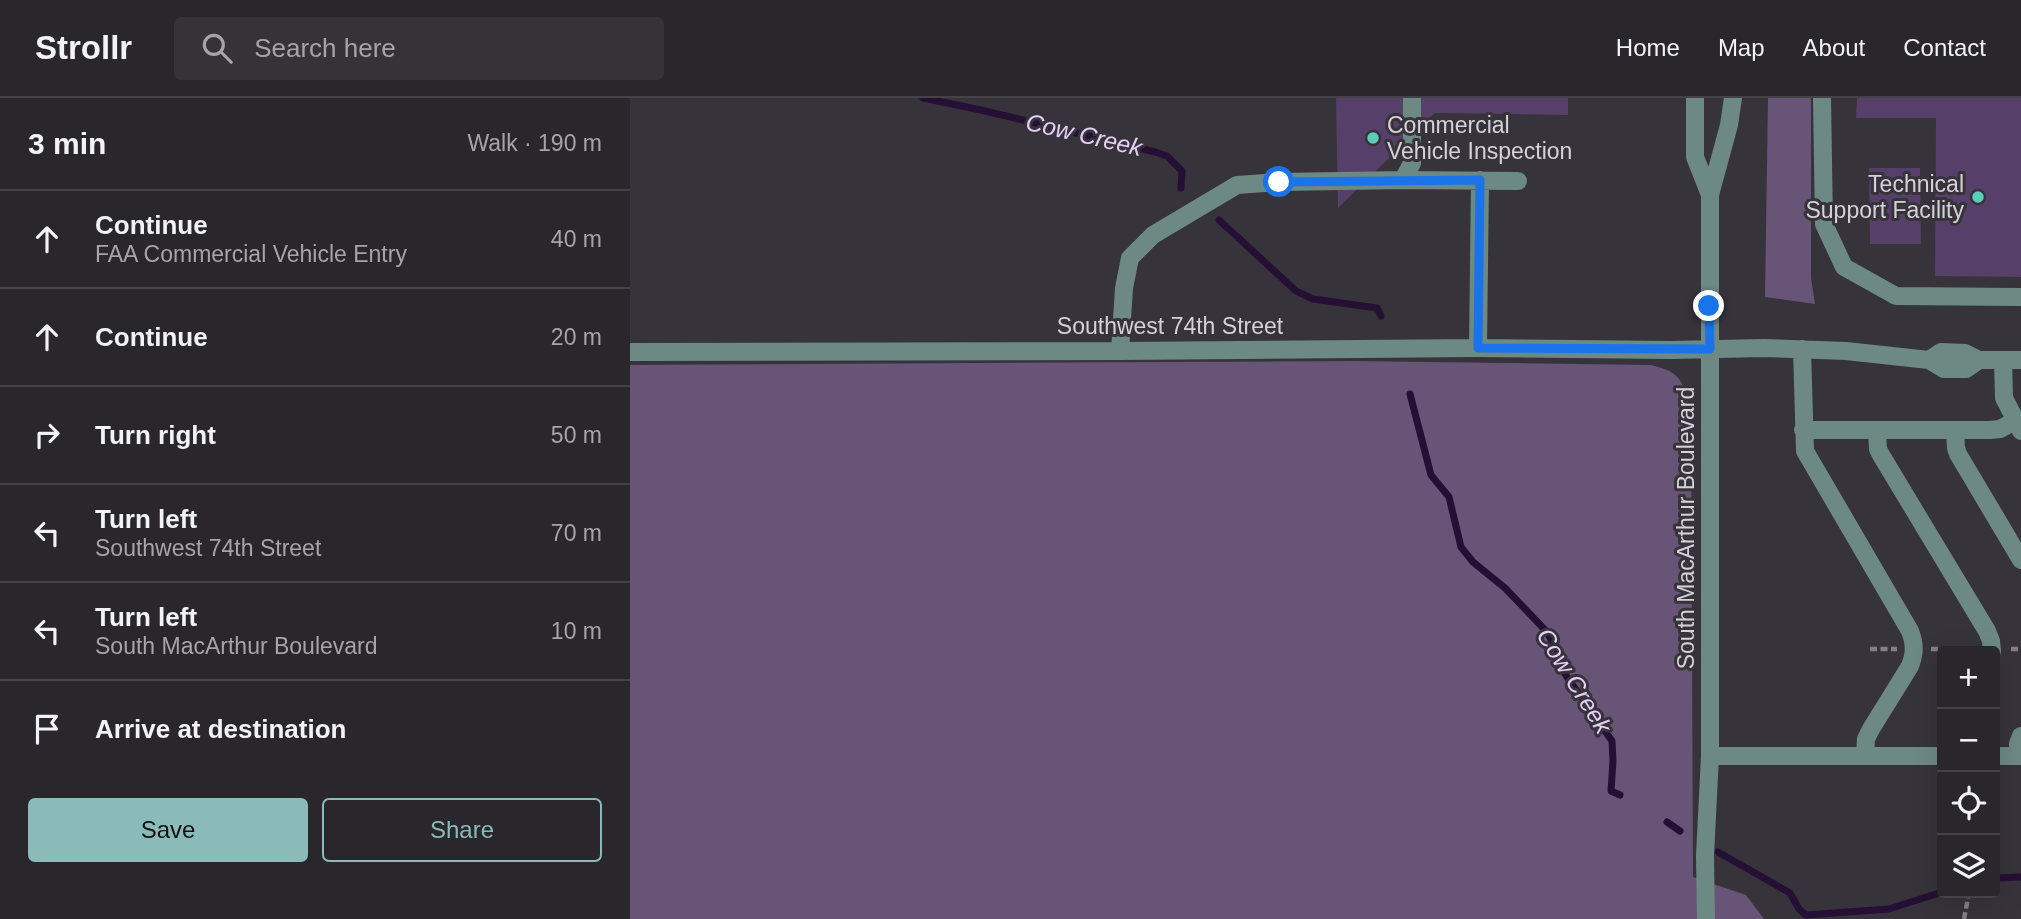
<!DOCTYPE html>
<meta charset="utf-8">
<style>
body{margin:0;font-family:Helvetica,sans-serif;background:#353238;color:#f1f3f6}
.controls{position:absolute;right:21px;bottom:21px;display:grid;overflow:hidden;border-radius:7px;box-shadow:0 7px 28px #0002}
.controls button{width:63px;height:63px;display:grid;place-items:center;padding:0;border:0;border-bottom:2px solid #454348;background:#29262c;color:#f1f3f6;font:35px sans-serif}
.stop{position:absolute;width:21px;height:21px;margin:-16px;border:5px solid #1a73e8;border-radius:50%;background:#fff}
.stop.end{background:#1a73e8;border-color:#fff;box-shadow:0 2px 7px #0008}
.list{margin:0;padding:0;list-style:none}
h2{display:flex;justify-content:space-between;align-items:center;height:91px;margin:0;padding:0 28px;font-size:30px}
h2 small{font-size:23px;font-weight:400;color:#a5a5a9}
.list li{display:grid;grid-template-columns:46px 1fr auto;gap:21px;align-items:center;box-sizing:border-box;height:98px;padding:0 28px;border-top:2px solid #454348}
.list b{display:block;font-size:26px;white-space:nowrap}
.list p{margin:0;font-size:23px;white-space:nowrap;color:#a5a5a9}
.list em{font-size:23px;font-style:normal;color:#a5a5a9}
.actions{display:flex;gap:14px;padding:21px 28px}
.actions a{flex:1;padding:16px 0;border:2px solid #8bbbb9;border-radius:7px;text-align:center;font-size:24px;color:#8bbbb9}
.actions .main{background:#8bbbb9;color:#111}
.icon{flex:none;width:38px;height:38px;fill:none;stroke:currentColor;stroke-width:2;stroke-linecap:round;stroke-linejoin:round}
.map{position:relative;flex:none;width:1391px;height:821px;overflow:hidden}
header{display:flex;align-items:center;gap:42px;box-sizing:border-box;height:98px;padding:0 35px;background:#29262c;border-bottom:2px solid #454348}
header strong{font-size:33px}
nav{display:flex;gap:38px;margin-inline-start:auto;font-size:24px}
.search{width:490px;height:63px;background:#353238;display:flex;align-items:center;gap:18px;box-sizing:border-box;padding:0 24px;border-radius:7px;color:#a5a5a9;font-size:26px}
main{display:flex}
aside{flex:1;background:#29262c}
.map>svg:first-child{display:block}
.green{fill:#675476}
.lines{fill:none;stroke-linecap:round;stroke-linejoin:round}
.stream{stroke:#260f35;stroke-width:7}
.building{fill:#563f68}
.path{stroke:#827f85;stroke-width:4.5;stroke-dasharray:7 3.5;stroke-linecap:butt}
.minor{stroke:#6d8983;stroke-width:18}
.route{stroke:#1a73e8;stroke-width:9}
.poi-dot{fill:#5acebc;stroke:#37333a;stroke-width:2.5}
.labels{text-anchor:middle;stroke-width:6;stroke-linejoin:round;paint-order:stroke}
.poi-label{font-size:23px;fill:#d4d2d7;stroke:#37333a;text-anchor:start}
.street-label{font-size:23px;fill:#d4d2d7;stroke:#37333a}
.water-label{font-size:24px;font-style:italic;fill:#e6cff9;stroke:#37333a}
</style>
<header>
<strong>Strollr</strong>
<div class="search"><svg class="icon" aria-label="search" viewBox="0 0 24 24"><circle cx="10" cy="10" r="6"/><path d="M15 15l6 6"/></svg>Search here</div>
<nav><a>Home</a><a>Map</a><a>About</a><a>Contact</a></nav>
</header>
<main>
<aside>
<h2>3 min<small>Walk · 190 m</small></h2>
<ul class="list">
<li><svg class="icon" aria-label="ahead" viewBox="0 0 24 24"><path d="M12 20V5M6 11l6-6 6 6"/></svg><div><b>Continue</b><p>FAA Commercial Vehicle Entry</p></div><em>40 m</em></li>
<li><svg class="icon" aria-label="ahead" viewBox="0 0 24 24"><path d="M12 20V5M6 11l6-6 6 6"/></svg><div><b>Continue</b></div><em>20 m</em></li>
<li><svg class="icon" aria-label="right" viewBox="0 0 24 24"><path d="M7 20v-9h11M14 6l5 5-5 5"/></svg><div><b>Turn right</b></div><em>50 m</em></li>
<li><svg class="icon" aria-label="left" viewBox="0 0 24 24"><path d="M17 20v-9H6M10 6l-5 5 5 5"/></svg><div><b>Turn left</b><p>Southwest 74th Street</p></div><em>70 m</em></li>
<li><svg class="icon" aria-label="left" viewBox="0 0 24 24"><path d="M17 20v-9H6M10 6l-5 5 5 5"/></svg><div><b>Turn left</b><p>South MacArthur Boulevard</p></div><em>10 m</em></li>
<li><svg class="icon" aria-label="arrive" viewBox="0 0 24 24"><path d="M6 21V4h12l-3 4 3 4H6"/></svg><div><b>Arrive at destination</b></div></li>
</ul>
<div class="actions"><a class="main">Save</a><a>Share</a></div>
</aside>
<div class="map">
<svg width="1391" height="821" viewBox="0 0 1391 821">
<rect width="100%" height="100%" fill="#37333a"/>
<path class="green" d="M 1138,0 L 1181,0 L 1181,180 L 1185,206 L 1135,199 Z
M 724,263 L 1021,267 C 1054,275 1051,283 1061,313 L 1063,779 L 1116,797 L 1134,821 L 0,821 L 0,267 Z"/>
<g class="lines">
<path class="stream" d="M 293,0 L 351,12 L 525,54 L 537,58 L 552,73 L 551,90
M 589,122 L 666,193 L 683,201 L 747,210 L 751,218
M 780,296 L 801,377 L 819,399 L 831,449 L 843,464 L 875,490 L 917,534 L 927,552 L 935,576 L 982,643 L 983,663 L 981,693 L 990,697
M 1037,724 L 1050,733
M 1088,754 L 1160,795 L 1169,811 L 1176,817 L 1259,811 L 1312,794
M 1365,780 L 1391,779"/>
</g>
<path class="building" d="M 706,0 L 938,0 L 938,17 L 805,15 L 708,110 Z
M 1227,0 L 1391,0 L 1391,179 L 1305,178 L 1306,20 L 1226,20 Z
M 1239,70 L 1290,70 L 1291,146 L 1240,146 Z"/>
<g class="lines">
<path class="path" d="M 1240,551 L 1267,551
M 1301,551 L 1344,551
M 1381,551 L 1391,551
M 1334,821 L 1339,795"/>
<path class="minor" d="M 1065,0 L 1065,59 L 1080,97 L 1080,658 L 1075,758 L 1076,821
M 1192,0 L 1194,126 L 1214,169 L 1266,198 L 1391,199
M 773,82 L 782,65 L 782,0
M 1080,97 L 1099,27 L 1103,0
M 848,250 L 850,82
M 1172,251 L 1175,353 L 1280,533 C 1285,546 1285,555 1280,568 L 1241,631 L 1236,641 L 1235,658
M 490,253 L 494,190 L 500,160 L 523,137 L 607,87 L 649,84 L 773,82 L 888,83
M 0,254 L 490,253 L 848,250 L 1041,252 L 1134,250 L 1216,253 L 1299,262 L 1314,271 L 1336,271 L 1349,262
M 1299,262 L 1311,254 L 1335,255 L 1349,262 L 1391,262
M 1373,262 L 1374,300 L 1391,333
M 1173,332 L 1360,332 L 1370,331 L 1385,323
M 1247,333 L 1248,351 L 1251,357 L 1357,533 L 1361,543 L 1362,553
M 1325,333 L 1326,350 L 1328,356 L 1391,462
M 1080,658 L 1312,658
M 1365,658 L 1391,658
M 1388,658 L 1388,646 L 1391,638"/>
</g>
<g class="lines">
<path class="route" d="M 649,84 L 850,82 L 848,250 L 1080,251 L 1079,208"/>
</g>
<g class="poi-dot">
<circle cx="743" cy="40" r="7"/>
<circle cx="1348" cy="99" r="7"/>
</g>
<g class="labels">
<g class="poi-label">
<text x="757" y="35">Commercial<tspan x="757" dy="26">Vehicle Inspection</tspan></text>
<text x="1334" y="94" text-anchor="end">Technical<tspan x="1334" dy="26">Support Facility</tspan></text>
</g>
<g class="street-label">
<text x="540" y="236">Southwest 74th Street</text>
<text transform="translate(1056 430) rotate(-90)" y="8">South MacArthur Boulevard</text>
</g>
<g class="water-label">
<text transform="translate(454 37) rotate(13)" y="8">Cow Creek</text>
<text transform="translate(944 583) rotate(58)" y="8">Cow Creek</text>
</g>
</g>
</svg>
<div class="controls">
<button>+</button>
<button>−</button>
<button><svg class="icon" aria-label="locate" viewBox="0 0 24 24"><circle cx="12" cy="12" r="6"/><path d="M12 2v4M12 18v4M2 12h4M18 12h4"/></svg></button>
<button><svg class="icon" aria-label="layers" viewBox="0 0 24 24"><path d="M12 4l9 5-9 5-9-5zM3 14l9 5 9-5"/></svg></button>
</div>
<div class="stop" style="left:649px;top:84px"></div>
<div class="stop end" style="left:1079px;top:208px"></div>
</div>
</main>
